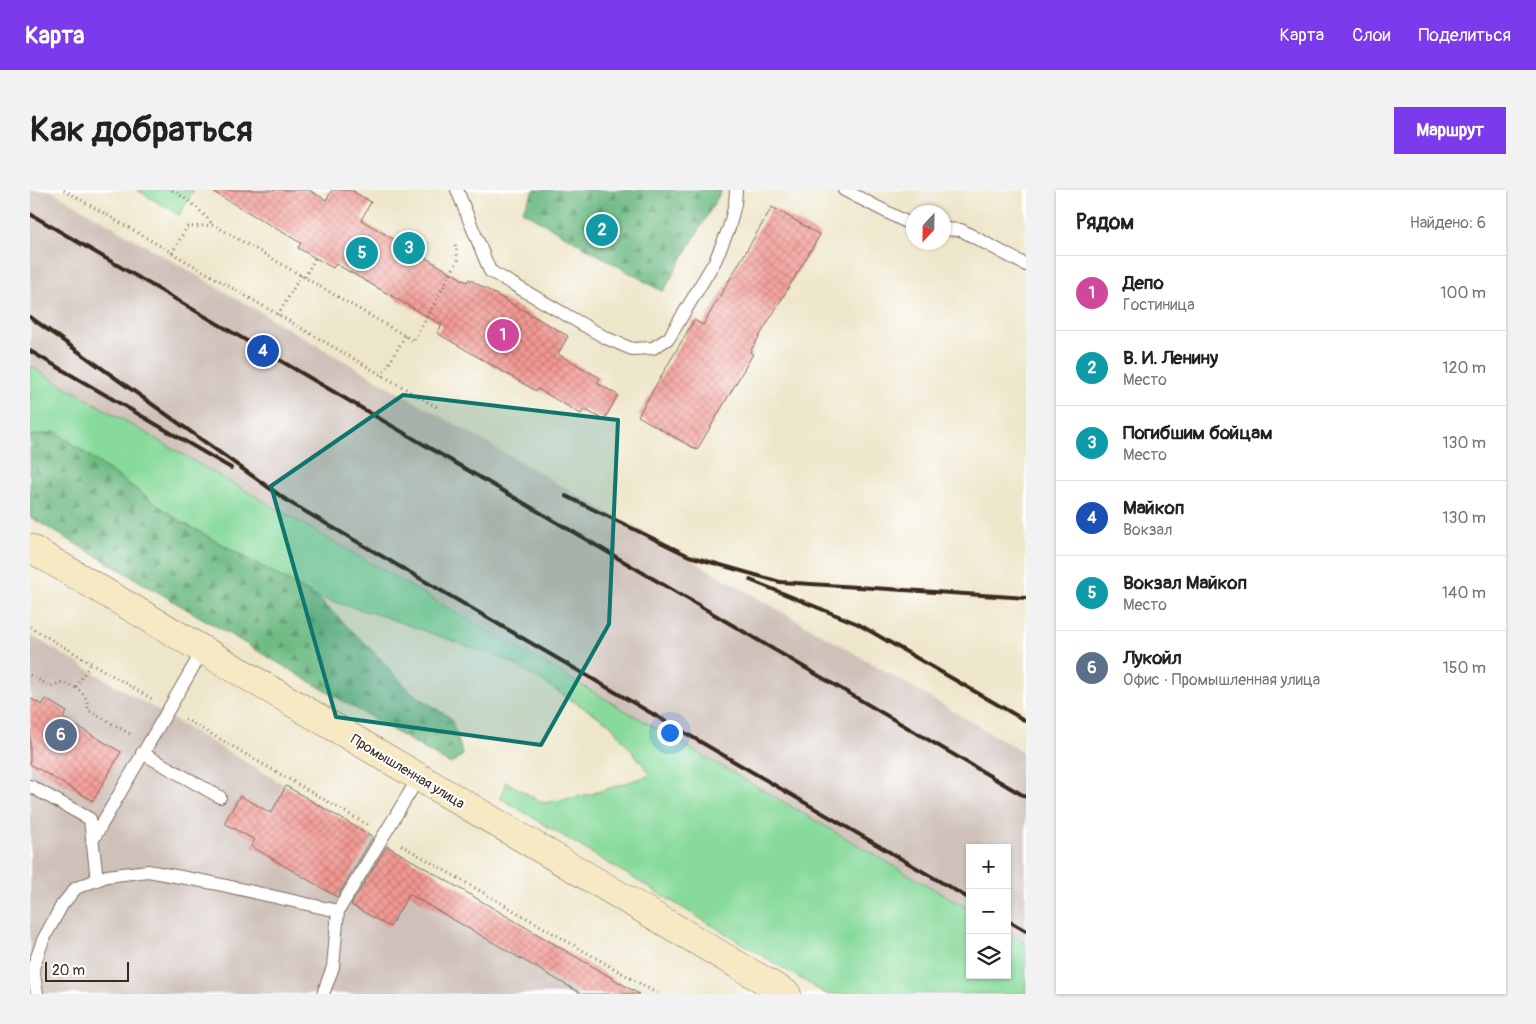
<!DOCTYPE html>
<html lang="ru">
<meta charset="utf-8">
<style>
body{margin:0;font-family:Pangolin,sans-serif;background:#f2f2f2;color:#222}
.controls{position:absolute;right:15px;bottom:15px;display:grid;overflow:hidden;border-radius:0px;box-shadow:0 1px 4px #0004}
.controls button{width:45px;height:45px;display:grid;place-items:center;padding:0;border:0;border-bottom:1px solid #e0e0e0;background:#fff;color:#222;font:25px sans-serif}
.compass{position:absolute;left:876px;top:15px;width:45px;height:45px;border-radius:50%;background:#fff;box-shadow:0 1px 4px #0004;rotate:202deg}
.scale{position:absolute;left:15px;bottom:12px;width:84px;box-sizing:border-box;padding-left:5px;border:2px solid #3b2a1e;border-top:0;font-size:14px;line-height:18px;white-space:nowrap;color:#3b2a1e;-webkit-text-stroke:4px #fff;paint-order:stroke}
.you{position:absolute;left:639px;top:542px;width:18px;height:18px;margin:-12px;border:4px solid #fff;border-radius:50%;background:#1a73e8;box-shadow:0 0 0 8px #1a73e833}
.badge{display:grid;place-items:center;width:32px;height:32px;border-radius:50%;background:#7c3aed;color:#fff;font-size:16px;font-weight:700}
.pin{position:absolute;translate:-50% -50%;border:2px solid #fff;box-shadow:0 1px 5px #0006}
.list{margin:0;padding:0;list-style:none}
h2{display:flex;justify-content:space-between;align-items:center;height:65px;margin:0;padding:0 20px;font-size:21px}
h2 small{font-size:16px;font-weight:400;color:#767676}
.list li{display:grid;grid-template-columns:32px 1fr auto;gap:15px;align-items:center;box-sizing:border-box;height:75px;padding:0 20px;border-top:1px solid #e0e0e0}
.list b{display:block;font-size:19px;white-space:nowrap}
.list p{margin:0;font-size:16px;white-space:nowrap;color:#767676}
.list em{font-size:16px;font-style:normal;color:#767676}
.icon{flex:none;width:28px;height:28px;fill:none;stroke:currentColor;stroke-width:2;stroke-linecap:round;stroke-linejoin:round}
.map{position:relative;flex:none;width:996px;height:804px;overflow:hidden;border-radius:0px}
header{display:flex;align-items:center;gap:30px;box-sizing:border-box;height:70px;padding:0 25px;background:#7c3aed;color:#fff}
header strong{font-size:24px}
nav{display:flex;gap:28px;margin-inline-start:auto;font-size:18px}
.intro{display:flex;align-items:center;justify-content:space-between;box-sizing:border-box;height:120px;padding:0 30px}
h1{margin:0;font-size:35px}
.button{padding:12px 22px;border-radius:0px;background:#7c3aed;color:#fff;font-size:18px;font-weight:700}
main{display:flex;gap:30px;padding:0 30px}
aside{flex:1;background:#fff;border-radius:0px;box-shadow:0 1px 4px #0004}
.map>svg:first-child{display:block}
.industrial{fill:#cfc1ba}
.green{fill:#88da9b;stroke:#62825c}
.forest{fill:url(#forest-firs);stroke:#547250}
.building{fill:url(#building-cross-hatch)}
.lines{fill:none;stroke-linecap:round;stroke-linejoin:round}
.service-casing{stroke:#7a6c5a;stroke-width:14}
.secondary-casing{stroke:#7a6c5a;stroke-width:29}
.path{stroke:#7a6c5a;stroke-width:3;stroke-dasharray:1 4;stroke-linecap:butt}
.service{stroke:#fff;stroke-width:12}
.secondary{stroke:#f6e9c3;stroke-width:28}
.rail{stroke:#3b2a1e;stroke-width:4}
.marked{fill:#0f766e;fill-opacity:0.2;stroke:#0f766e;stroke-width:4;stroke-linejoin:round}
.labels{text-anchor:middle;stroke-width:4;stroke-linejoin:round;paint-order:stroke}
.street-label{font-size:14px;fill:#3b2a1e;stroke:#fff}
</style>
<header>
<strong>Карта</strong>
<nav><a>Карта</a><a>Слои</a><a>Поделиться</a></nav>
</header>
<div class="intro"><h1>Как добраться</h1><a class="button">Маршрут</a></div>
<main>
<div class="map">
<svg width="996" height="804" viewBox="0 0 996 804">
<defs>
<pattern id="forest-firs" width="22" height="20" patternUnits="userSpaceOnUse" patternTransform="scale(1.25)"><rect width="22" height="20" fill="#6eba83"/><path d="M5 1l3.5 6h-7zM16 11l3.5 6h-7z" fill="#5c976b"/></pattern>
<pattern id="building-cross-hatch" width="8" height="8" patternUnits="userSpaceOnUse" patternTransform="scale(1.25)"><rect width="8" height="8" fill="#f39892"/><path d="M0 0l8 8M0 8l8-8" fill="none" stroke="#c67c77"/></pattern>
</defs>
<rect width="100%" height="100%" fill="#fff"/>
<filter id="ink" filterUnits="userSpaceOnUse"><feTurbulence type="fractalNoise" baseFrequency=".02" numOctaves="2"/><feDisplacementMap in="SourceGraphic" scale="10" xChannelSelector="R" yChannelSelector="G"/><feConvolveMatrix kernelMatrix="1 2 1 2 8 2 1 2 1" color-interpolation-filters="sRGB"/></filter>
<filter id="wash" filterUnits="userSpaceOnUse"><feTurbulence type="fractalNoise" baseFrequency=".0096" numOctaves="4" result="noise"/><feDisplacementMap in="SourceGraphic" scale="20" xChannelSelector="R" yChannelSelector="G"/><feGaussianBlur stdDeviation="1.12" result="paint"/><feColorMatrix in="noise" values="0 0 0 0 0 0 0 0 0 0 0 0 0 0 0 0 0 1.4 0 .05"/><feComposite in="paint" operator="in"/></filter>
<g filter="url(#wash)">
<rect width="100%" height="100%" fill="#eee6ca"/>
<path class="industrial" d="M 0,0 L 20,0 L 309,168 L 831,467 L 996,564 L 996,753 L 977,742 L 977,658 L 940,658 L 940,720 L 0,176 Z
M 0,445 L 609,804 L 0,804 Z"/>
<path class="green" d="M 107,0 L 164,0 L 149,25 Z
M 0,176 L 940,720 L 940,785 L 977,785 L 977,742 L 996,753 L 996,804 L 796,804 L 470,608 L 476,592 L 514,613 L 561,604 L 621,585 L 580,534 L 479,471 L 355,427 L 287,407 L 150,331 L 26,242 L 0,246 Z"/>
<path class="forest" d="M 504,0 L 692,0 L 633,102 L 492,21 Z
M 26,242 L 150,331 L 287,407 L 342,460 L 381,502 L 421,528 L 433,565 L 420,574 L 0,327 L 0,246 Z"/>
<g id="blocks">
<path class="building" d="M 180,0 L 279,0 L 296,10 L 302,0 L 321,0 L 341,12 L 331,30 L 437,92 L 439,89 L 538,146 L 528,164 L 570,188 L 567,193 L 588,205 L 574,230 L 554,219 L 551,224 L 508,199 L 506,201 L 407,143 L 412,135 L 306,74 L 303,78 L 268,58 L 271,53 Z
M 742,17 L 790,45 L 720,162 L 723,164 L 667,260 L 608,226 L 664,130 L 673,135 Z
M 0,508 L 12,515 L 16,509 L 37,522 L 33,528 L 91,562 L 63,611 L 0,574 Z
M 256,596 L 343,647 L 307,707 L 221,656 L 225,650 L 194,633 L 210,606 L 241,623 Z
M 357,656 L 395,678 L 609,804 L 552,804 L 379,704 L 360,737 L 321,715 Z"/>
</g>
</g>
<g filter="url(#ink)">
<use href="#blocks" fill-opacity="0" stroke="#7a6c5a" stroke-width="1"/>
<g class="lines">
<defs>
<path id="service" d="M 427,0 L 460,81 L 576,148 L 602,159 L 623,158 L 639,148 L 685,71 L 699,38 L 705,14 L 706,0
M 814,0 L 884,36
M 914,39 L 931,40 L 996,75
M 112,563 L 190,607
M 0,596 L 60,629 L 67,690
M 62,651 L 173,460
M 7,804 L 3,778 L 13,750 L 32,715 L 46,698 L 77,686 L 118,681 L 183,693 L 308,721
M 293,804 L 303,777 L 308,721 L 389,587"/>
<path id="secondary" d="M 0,358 L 757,804"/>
</defs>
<use href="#service" class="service-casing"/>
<use href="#secondary" class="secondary-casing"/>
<path class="path" d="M 34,0 L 410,219
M 142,0 C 159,10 171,20 183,35
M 324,2 L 325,0
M 142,63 L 157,37 L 184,35 L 384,151 L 428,70 L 425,54
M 275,87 L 285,68
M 248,125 L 271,85
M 352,186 L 375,146
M 0,437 L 122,509
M 0,485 L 21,497 L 30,492 C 47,497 57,501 58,520 L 100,544
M 46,497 L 61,473
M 155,529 L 338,635
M 371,655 L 628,804"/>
<use href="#service" class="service"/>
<use href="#secondary" class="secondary"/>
<path class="rail" d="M 0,24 L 996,607
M 0,127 L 259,312 L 940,709
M 0,161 L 201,278
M 536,306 L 659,366 L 750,392 L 996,408
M 720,390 L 828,434 L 996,531
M 977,730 L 996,741"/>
</g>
</g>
<path class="marked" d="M 373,205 L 588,230 L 579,434 L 511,555 L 306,527 L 241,296 Z"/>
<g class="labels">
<g class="street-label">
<text transform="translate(378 581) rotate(31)" y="5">Промышленная улица</text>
</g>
</g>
</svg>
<div class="controls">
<button>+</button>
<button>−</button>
<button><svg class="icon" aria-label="layers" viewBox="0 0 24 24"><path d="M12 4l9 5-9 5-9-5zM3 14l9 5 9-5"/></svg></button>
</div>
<svg class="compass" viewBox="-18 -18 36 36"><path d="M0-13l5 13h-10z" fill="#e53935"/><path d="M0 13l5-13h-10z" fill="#767676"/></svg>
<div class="scale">20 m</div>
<div class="you"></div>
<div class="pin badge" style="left:473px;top:145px;background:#d1479c">1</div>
<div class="pin badge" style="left:572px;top:40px;background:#0f9aa8">2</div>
<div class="pin badge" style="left:379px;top:58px;background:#0f9aa8">3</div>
<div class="pin badge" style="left:233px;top:161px;background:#1a4fb4">4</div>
<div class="pin badge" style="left:332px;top:63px;background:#0f9aa8">5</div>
<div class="pin badge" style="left:31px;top:545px;background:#5c6f8a">6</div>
</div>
<aside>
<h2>Рядом<small>Найдено: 6</small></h2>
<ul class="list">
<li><span class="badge" style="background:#d1479c">1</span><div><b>Депо</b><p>Гостиница</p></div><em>100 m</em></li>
<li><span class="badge" style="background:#0f9aa8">2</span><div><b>В. И. Ленину</b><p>Место</p></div><em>120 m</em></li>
<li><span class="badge" style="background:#0f9aa8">3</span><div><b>Погибшим бойцам</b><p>Место</p></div><em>130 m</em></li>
<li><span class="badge" style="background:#1a4fb4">4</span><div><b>Майкоп</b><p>Вокзал</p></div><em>130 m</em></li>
<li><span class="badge" style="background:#0f9aa8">5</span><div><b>Вокзал Майкоп</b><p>Место</p></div><em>140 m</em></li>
<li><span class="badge" style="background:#5c6f8a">6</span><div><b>Лукойл</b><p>Офис · Промышленная улица</p></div><em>150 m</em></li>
</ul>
</aside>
</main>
